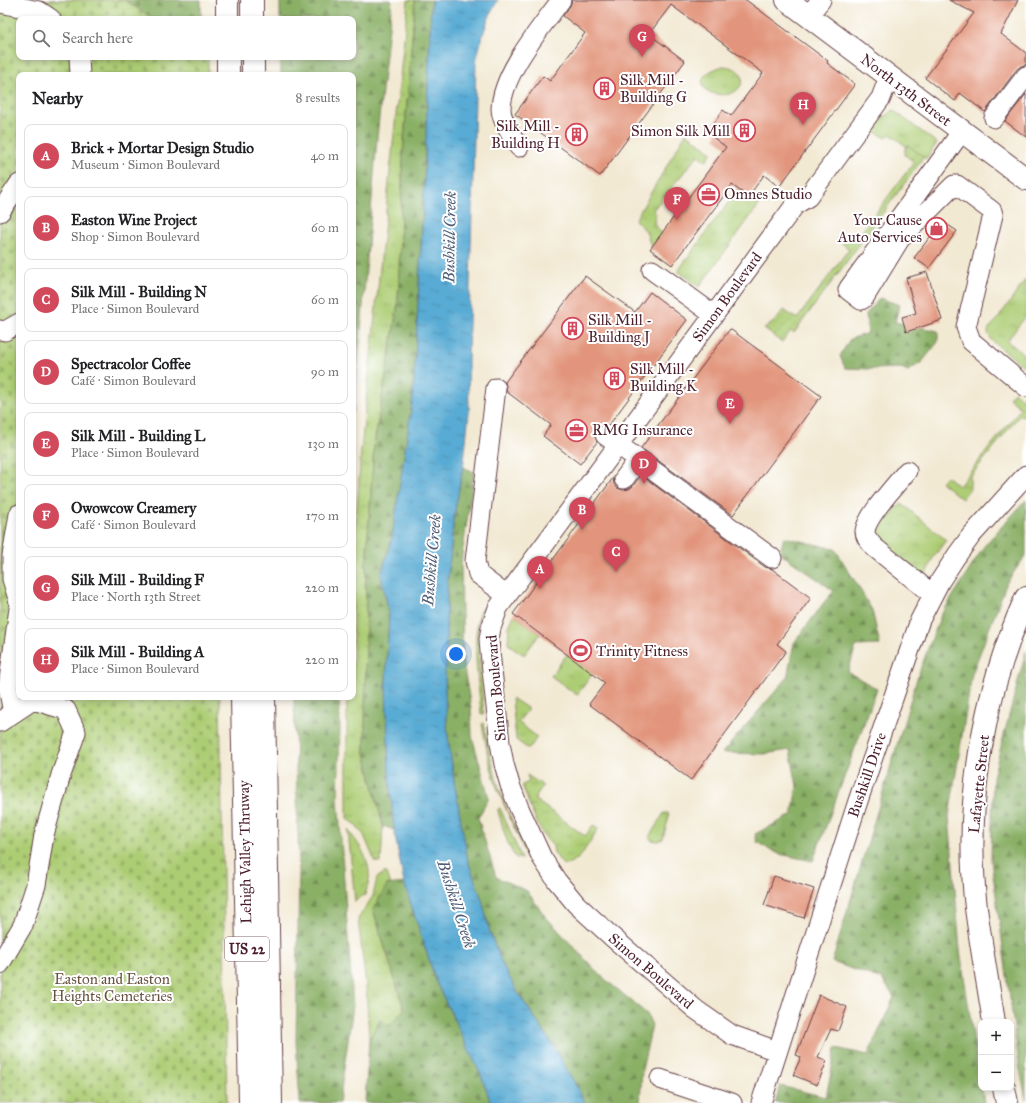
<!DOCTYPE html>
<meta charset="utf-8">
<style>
body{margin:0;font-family:"IM FELL Great Primer",serif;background:#f6f6f6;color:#202124}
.controls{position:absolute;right:12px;bottom:12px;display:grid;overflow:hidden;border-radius:8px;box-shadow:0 2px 6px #0003}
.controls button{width:36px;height:36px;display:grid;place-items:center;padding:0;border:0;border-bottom:1px solid #e0e0e0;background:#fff;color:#202124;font:20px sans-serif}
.you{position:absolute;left:456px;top:654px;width:14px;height:14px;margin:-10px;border:3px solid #fff;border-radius:50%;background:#1a73e8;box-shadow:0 0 0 6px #1a73e833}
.badge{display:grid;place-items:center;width:26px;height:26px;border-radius:50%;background:#d1495b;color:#fff;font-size:13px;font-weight:700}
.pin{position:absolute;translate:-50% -33px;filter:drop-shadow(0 1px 2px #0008)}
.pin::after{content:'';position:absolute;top:21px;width:14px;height:12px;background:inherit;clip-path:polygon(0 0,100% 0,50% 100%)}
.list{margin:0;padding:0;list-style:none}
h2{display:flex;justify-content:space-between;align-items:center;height:52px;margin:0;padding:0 16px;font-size:17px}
h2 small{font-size:13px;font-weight:400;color:#757577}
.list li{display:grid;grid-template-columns:26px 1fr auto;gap:12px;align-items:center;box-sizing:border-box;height:64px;margin:0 8px 8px;padding:0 8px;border:1px solid #e0e0e0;border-radius:8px}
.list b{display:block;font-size:15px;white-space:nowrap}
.list p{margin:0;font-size:13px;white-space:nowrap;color:#757577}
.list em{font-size:13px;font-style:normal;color:#757577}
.icon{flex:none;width:22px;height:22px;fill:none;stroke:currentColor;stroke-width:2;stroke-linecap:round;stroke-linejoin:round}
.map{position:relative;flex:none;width:1026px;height:1103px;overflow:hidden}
.search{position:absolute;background:#fff;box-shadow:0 2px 6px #0003;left:16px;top:16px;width:340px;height:44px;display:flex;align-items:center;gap:10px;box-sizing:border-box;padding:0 14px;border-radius:8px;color:#757577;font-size:15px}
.panel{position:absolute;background:#fff;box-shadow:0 2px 6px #0003;left:16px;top:72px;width:340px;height:628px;border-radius:8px}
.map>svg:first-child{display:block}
.grass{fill:url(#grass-tufts);stroke:#7c7650}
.forest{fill:url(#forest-firs);stroke:#6a6848}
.cemetery{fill:url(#cemetery-stones);stroke:#7c7650}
.garden{fill:url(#garden-furrows);stroke:#7c7650}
.water{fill:url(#water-ripples);stroke:#526580}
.building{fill:#e2957c}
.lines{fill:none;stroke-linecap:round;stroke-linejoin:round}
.minor-casing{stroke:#633d44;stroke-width:21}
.major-casing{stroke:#633d44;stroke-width:24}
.highway-casing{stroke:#633d44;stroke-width:24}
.minor{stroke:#fff;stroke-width:19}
.major{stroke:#fff;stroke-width:22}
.highway{stroke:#fff;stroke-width:22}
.labels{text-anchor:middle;stroke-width:4;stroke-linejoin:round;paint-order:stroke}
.shield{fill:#fff;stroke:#80626b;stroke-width:1}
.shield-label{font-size:14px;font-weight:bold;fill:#4a1f2b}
.poi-label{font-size:15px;fill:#4a1f2b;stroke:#fff;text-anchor:start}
.street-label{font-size:15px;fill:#4a1f2b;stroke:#fff}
.park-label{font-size:15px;fill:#685341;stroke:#fff}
.water-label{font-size:16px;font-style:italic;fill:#515e77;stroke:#fff}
</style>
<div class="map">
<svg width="1026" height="1103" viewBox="0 0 1026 1103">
<defs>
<pattern id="grass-tufts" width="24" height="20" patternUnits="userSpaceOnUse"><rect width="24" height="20" fill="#adcd75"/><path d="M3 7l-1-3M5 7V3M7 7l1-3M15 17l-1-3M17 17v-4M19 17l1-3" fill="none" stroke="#96b065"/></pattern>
<pattern id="forest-firs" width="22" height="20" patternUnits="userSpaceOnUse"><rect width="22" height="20" fill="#8ab066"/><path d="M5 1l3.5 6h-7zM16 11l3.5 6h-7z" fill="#738f54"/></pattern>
<pattern id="cemetery-stones" width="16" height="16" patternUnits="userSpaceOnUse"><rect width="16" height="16" fill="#adcd75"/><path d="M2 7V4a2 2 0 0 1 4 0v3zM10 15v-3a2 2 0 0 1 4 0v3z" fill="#96b065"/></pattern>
<pattern id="garden-furrows" width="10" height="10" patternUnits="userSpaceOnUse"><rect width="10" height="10" fill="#adcd75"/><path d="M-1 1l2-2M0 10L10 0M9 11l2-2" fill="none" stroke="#96b065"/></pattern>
<pattern id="water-ripples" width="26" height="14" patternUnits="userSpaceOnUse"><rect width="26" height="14" fill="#59abd4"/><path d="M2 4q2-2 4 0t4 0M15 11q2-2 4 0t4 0" fill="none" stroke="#4c8bac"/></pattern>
</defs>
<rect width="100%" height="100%" fill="#fff"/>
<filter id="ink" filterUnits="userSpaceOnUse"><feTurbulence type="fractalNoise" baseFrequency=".025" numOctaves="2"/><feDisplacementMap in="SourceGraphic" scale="8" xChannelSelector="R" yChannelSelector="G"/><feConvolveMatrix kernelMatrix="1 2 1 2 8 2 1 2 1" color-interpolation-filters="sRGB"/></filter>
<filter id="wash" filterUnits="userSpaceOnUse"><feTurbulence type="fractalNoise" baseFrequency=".012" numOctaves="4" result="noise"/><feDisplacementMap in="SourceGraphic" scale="16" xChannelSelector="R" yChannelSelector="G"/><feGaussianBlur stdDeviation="0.9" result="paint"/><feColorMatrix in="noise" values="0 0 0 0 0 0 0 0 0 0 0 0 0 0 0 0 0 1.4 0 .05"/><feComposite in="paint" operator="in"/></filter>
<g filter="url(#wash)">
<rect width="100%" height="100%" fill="#f2e9d3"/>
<path class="grass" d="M 408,0 L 415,0 L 403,153 L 398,303 L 374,446 L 366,565 L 365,753 L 383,826 L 381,862 L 375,862 L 364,835 L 355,824 L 347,818 L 347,697 L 353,697 L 353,567 L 361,450 Z
M 723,66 C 756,68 743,103 712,93 C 708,92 705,90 703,85 C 699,74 715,69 723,66 Z
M 893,110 L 937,143 L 926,159 L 908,146 L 907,147 L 890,134 L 886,138 L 872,130 L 881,119 L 889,114 Z
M 686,133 L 712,152 L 706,161 L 698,155 L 653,210 L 656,214 C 652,223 655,227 662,233 L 651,247 L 646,231 L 635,220 Z
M 738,189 L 759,205 L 699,287 L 678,271 Z
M 1026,279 L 1026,316 L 1007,341 L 1026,356 L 1026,368 L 992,341 L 988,333 L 989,328 L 997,320 Z
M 1014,392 L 1026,402 L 1026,415 L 1019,416 L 970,477 L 970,488 L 962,499 L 941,482 L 946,476 L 959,486 L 1021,408 L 1009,398 Z
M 901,503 L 946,540 L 933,558 L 925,576 L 884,545 L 878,537 L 879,530 Z
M 514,615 L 540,634 L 524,655 L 508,644 L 509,626 Z
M 567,654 L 593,673 L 577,695 L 551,676 Z
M 512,698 L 527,708 L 527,711 L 518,722 L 537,737 L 530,748 L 527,748 L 516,740 Z
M 527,775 L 542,785 L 542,787 L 534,799 L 585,836 L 593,825 L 597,827 L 598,829 L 582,854 L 579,858 L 564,866 L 554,853 L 553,846 C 538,833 529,803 522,785 L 529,782 Z
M 500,808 L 522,859 L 516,858 C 506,844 503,827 498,811 L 498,809 Z
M 664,813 L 668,813 L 669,816 L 663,839 L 659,841 L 651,840 L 649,837 Z
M 348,830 C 359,844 371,861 369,879 C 369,884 366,890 365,895 L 361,896 L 355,902 Z
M 384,873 L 387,873 L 391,885 L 387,885 L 373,909 L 404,1009 L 390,1027 L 380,1020 L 369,1039 L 366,986 L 358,919 L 373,896 L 377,878 Z"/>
<path class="forest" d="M 22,0 L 201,0 L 201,19 L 64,19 Z
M 280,0 L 392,0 L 378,127 L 356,388 L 353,413 L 353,75 L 281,75 L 280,57 L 353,57 L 353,19 L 280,19 Z
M 415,0 L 432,0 L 431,8 L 423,209 L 413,397 L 392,538 L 381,575 L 389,613 L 386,683 L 389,773 L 394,830 L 383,826 L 365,753 L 366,565 L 374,446 L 398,303 L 403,153 Z
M 880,298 L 899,305 L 895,322 L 938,331 L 938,342 L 922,362 L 908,371 L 901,368 L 870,369 L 845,368 L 840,356 L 850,339 L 868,333 L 866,314 Z
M 463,467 L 474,472 L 461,563 L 463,663 L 471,708 L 472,736 L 489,798 L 478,818 L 496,877 L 527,891 L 545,916 L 599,974 L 647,1014 L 652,1025 L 642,1070 L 640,1103 L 585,1103 L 578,1089 L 553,1045 L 518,993 L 503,966 L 490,933 L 482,900 L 468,861 L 454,781 L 448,737 L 445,692 L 447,589 L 454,516 Z
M 1026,500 L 1026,555 L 1007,582 L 972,674 L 949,816 L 960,950 L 981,1088 L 982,1088 L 984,1103 L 775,1103 L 780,1086 L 826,1097 L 836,1048 L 868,1055 L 894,997 L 882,979 L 832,962 L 918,675 L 941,615 L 985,545 Z
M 784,537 L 835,549 L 858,586 L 872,610 L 880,645 L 856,646 L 848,672 L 877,689 L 813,861 L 779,854 L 757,842 L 755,834 L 792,815 L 797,786 L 790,750 L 764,754 L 722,753 L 787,678 L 794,643 L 825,601 L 834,591 L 780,553 Z
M 1026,651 L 1026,1100 L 1020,1070 L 991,860 L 993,777 Z
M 294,697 L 339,697 L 340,725 L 338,798 L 353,1006 L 339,1103 L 300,1103 L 296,1042 L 299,870 Z
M 404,883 L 437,984 L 481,1075 L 491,1103 L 365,1103 L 369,1039 L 380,1020 L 390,1026 L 404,1009 L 373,909 L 387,885 Z"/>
<path class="cemetery" d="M 0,0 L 124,0 L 154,19 L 19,19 L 19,57 L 208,57 L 208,75 L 19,75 L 19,697 L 220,697 L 227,1103 L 0,1103 Z"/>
<path class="garden" d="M 908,145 L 924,157 L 794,333 L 791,331 L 782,342 L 764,329 L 775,321 L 784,310 L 797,319 L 849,249 L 838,240 L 839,236 L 843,235 L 854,242 L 914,162 L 905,155 L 905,150 Z
M 484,607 L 478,623 L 478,638 L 484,714 L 481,714 C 479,684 470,637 481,609 Z
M 484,723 C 487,738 489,752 493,766 C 500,797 514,828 530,855 L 530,859 L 528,860 L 497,788 L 488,757 L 482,724 Z"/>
<path class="water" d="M 432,0 L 498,0 C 486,19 481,41 476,62 L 468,361 L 469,412 L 464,461 L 454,516 L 447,589 L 445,692 L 448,737 L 454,781 L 468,861 L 482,900 L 490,933 L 503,966 L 518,993 L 553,1045 L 578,1089 L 585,1103 L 491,1103 L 481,1075 L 437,984 L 404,883 L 394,830 L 389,773 L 386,683 L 389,613 L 381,575 L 392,538 L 413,397 L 423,209 L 431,8 Z"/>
<g id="blocks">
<path class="building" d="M 572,0 L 746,0 L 828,61 L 827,63 L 855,84 L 779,187 L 764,175 L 748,197 L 732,185 L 672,265 L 650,249 L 726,147 L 714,138 L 717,134 L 710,129 L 723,110 L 731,116 L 763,73 L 671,5 L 649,34 L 685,61 L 600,176 L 515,114 L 543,76 L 550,81 L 585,33 L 563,16 L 570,6 Z
M 949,0 L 1018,0 L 1001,34 L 1026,53 L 1026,65 L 1021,66 L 1017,69 L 985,112 L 960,93 L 955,101 L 925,78 L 974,13 Z
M 1026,94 L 1026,137 L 1005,121 Z
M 942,221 L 957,231 L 929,268 L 914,258 Z
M 927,272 L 942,320 L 906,332 L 902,317 L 916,313 L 906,278 Z
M 585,276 L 635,312 L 650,292 L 687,320 L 609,425 L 601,425 L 596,428 L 594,434 L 597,442 L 580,464 L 543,436 L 551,425 L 507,392 L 505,382 Z
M 730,329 L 821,396 L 733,515 L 641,448 Z
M 641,475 L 765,567 L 772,569 L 811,598 L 777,644 L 786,651 L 691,780 L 589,704 L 605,683 L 513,614 L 613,478 L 614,484 L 617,488 L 623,490 L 629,489 L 633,486 Z
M 774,876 L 814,889 L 804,918 L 764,905 Z
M 819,995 L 847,1007 L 838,1031 L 831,1029 L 818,1057 L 827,1061 L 817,1085 L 793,1075 L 801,1057 L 796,1055 Z"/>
</g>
</g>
<g filter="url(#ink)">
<use href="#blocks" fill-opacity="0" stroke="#633d44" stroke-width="1"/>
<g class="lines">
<defs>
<path id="minor" d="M 0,3 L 39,11 L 51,19
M 808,16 L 821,0
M 79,57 L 80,75
M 994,118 L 1026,76
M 962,131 L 849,288 L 848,290 L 861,300 L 864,298 L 900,239 L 954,185 L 957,185 L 992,211 L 993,215 L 966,327 L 971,341 L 1026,387
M 519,147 C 513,139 501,119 501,109 C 502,73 541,28 561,0
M 0,212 L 19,184
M 652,270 L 714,315
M 0,330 L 5,331 L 19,323
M 496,388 L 475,561 L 478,574 L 507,596
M 605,435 L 772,558
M 907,471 C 897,484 867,515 865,531 C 865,538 870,542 874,547 L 932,594
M 624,479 L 638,460
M 19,514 L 12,556 L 12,579 L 19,602
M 13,713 L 8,687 L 19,608
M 0,722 L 33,700 L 66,710 L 76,732 L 61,775 L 44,835 L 36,885 L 23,925 L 0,964
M 777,1051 L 732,1035 L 695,1009 L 611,936 L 576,904 L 557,881 L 542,858 L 519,808 L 510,785 L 504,764 L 500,743 L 490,652 L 489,639 L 491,628 L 498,608 L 503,601 L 795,205 L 808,197 L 881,98 L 889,77
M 660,1079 L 732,1103
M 761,1103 L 858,801 L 920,620 L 940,581 L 957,555 L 971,536 L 1026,475"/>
<path id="major" d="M 787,0 L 1026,179
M 994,1022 C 988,984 981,946 976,908 C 964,804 983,694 1026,598
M 1004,1088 L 1007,1103"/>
<path id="highway" d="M 227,0 L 227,19
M 252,0 L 252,19
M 228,57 L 228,75
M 253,57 L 253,75
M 242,697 L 250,1103
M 264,697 L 271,1103"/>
</defs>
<use href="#minor" class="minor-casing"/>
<use href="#major" class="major-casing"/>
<use href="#highway" class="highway-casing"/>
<use href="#minor" class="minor"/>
<use href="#major" class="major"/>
<use href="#highway" class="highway"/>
</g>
</g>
<defs>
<symbol id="building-ring" viewBox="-11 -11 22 22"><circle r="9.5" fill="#fff" stroke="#d1495b" stroke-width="1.5"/><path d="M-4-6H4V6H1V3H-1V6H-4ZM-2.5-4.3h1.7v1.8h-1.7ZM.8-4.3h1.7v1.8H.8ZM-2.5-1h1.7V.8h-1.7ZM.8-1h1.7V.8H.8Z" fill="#d1495b"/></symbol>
<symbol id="office-ring" viewBox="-11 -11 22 22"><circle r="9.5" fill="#fff" stroke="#d1495b" stroke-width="1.5"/><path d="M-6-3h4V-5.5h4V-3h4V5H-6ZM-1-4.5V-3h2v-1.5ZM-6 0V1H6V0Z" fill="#d1495b"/></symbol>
<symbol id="shop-ring" viewBox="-11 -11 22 22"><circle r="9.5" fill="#fff" stroke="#d1495b" stroke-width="1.5"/><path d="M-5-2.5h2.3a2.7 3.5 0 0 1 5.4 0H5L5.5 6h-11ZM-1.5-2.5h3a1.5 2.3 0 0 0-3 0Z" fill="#d1495b"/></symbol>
<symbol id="stadium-ring" viewBox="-11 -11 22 22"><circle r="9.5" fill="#fff" stroke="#d1495b" stroke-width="1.5"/><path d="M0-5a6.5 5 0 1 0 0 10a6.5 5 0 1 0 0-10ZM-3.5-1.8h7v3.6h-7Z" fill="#d1495b"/></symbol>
</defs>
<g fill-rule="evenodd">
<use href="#building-ring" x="592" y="76" width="25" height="25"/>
<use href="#building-ring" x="732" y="118" width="25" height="25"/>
<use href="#building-ring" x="564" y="122" width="25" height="25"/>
<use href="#office-ring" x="696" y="182" width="25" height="25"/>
<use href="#shop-ring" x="924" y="216" width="25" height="25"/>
<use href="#building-ring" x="560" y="316" width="25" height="25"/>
<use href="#building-ring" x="602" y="366" width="25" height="25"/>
<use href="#office-ring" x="564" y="418" width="25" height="25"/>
<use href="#stadium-ring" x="568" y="638" width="25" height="25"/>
</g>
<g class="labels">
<rect class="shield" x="225" y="937" width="44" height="24" rx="3"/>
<g class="shield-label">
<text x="247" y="954">US 22</text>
</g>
<g class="poi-label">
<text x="620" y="85">Silk Mill -<tspan x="620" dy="17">Building G</tspan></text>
<text x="560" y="131" text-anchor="end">Silk Mill -<tspan x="560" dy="17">Building H</tspan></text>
<text x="730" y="136" text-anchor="end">Simon Silk Mill</text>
<text x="724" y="199">Omnes Studio</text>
<text x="922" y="225" text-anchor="end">Your Cause<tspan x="922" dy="17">Auto Services</tspan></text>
<text x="588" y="325">Silk Mill -<tspan x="588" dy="17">Building J</tspan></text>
<text x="630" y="374">Silk Mill -<tspan x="630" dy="17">Building K</tspan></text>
<text x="592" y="435">RMG Insurance</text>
<text x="596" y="656">Trinity Fitness</text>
</g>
<g class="street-label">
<text transform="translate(906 90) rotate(37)" y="5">North 13th Street</text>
<text transform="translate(727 297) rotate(-54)" y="5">Simon Boulevard</text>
<text transform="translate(496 688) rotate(-95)" y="5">Simon Boulevard</text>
<text transform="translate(867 775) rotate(-71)" y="5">Bushkill Drive</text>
<text transform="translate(979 784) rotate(-84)" y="5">Lafayette Street</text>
<text transform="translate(245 852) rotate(-91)" y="5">Lehigh Valley Thruway</text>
<text transform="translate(651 971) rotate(41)" y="5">Simon Boulevard</text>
</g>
<g class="park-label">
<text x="112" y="984">Easton and Easton<tspan x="112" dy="17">Heights Cemeteries</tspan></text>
</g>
<g class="water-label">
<text transform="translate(449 237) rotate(-89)" y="6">Bushkill Creek</text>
<text transform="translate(431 560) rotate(-85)" y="6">Bushkill Creek</text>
<text transform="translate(457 904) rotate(72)" y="6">Bushkill Creek</text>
</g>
</g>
</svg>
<div class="controls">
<button>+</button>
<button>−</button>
</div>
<div class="you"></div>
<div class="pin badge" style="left:540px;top:589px">A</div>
<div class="pin badge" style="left:582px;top:530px">B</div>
<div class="pin badge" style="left:616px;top:572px">C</div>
<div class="pin badge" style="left:644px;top:484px">D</div>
<div class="pin badge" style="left:730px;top:424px">E</div>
<div class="pin badge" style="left:677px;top:220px">F</div>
<div class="pin badge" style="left:642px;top:57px">G</div>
<div class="pin badge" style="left:803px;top:125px">H</div>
<div class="search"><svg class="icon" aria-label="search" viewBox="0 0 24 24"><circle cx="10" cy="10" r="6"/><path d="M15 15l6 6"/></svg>Search here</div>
<section class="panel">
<h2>Nearby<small>8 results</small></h2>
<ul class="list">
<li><span class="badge">A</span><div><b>Brick + Mortar Design Studio</b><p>Museum · Simon Boulevard</p></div><em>40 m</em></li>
<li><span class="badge">B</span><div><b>Easton Wine Project</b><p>Shop · Simon Boulevard</p></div><em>60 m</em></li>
<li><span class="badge">C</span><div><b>Silk Mill - Building N</b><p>Place · Simon Boulevard</p></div><em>60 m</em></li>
<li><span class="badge">D</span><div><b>Spectracolor Coffee</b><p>Café · Simon Boulevard</p></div><em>90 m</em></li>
<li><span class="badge">E</span><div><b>Silk Mill - Building L</b><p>Place · Simon Boulevard</p></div><em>130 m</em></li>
<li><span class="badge">F</span><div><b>Owowcow Creamery</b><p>Café · Simon Boulevard</p></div><em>170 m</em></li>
<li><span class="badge">G</span><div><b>Silk Mill - Building F</b><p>Place · North 13th Street</p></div><em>220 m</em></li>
<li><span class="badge">H</span><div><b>Silk Mill - Building A</b><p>Place · Simon Boulevard</p></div><em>220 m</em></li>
</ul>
</section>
</div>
